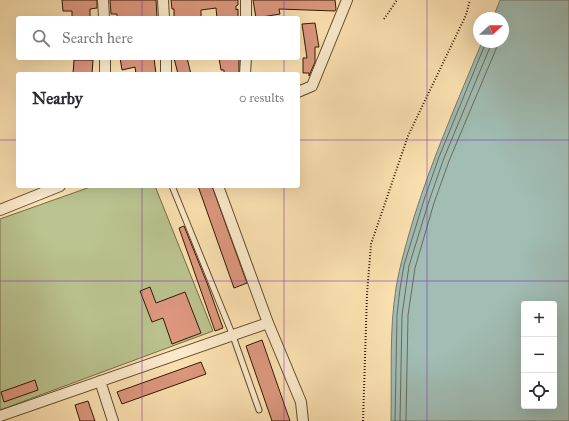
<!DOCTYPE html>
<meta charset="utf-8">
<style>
body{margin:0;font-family:"IM FELL Great Primer",serif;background:#f7f7f7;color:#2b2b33}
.controls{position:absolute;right:12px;bottom:12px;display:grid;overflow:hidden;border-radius:4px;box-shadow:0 4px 16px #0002}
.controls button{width:36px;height:36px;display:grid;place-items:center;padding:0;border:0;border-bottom:1px solid #e1e1e2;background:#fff;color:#2b2b33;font:20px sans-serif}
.compass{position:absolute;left:473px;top:12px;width:36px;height:36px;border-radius:50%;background:#fff;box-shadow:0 4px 16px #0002;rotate:69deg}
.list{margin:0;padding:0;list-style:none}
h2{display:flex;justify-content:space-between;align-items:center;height:52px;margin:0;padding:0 16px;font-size:17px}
h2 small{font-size:13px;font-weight:400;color:#7c7c81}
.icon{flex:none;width:22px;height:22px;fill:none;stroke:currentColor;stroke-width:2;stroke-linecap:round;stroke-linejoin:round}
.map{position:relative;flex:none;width:569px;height:421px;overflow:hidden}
.search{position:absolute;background:#fff;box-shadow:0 4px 16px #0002;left:16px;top:16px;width:284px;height:44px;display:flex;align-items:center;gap:10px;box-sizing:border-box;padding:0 14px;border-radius:4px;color:#7c7c81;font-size:15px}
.panel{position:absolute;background:#fff;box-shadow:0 4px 16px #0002;left:16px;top:72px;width:284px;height:116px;border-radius:4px}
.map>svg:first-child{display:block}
.green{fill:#bbc490;stroke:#766e4a}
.water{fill:#a1bdb4;stroke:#747b6d;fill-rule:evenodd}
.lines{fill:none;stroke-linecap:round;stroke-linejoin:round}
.shore{stroke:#686b5c;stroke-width:1}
.building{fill:#df9980;stroke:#301903}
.service-casing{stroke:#634c2f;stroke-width:7}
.minor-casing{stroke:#634c2f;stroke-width:12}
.path{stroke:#301903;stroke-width:2;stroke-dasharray:1 2;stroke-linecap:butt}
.service{stroke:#feedce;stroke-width:5}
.minor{stroke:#feedce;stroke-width:10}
.grid{fill:none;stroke:#7b2cbf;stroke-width:1;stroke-opacity:0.55}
</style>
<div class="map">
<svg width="569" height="421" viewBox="0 0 569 421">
<rect width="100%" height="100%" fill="#fde3b3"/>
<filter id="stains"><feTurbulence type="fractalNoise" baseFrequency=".005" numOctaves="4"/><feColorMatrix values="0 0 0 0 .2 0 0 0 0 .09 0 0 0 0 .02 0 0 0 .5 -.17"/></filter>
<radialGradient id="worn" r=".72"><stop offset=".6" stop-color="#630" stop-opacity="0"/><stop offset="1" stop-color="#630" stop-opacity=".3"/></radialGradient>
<path class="green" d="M 93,186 L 155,186 L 213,331 L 0,410 L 0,219 Z"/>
<path class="water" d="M 500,0 L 569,0 L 569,421 L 391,421 C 392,377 389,331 396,288 C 400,264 407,241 414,217 C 433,157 458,100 482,42 L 503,42 L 503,18 L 493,18 ZM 524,304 L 554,304 L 554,406 L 524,406 Z"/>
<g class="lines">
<path class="shore" d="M 395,421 L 397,315 L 400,289 L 404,265 L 424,200 L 439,157 L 486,42
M 400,421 L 402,315 L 409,266 L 429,201 L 444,158 L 490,47 L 491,42
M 406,421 L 408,315 L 415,268 L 434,203 L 449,161 L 496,49 L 497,42"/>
</g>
<path class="building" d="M 62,0 L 97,0 L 97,8 L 90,9 L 90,18 L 72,18 L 72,11 L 63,11 Z
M 110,0 L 156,0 L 157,18 L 117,18 L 117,14 L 111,14 Z
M 171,0 L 238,0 L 238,5 L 236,6 L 236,10 L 238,9 L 238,17 L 217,18 L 216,8 L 201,10 L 201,18 L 174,18 L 174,9 L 172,9 Z
M 253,0 L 335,0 L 336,9 L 335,11 L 279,9 L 280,14 L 256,18 Z
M 315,23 L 319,47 L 315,47 L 315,62 L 309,76 L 309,73 L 303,73 L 303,58 L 307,58 L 302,24 Z
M 120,58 L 154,58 L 156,74 L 136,74 L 135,67 L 122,70 Z
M 174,58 L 187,58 L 191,74 L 178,74 Z
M 219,58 L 239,59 L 239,74 L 224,74 L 224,70 L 221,70 Z
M 74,60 L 93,60 L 92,74 L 73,74 Z
M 198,186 L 212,186 L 247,283 L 234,288 Z
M 184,226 L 207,283 L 223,328 L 215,331 L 179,228 Z
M 150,287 L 156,303 L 185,292 L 201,333 L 172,344 L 163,318 L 152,322 L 140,291 Z
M 262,340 L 290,421 L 272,421 L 246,346 Z
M 201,362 L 206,374 L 122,404 L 117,392 Z
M 35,380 L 38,390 L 4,402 L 1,392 Z
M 88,401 L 95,421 L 80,421 L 75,405 Z"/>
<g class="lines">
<defs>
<path id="service" d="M 172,186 L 233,336 L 259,410"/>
<path id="minor" d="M 103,0 L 104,18
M 163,0 L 164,18
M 246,18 L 246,0
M 105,58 L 105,74
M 166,58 L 166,74
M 245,74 L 246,58
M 298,92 L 312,86 L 347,0
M 218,186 L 268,323 L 301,402 L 303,421
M 0,210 L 60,186
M 100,381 L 113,421
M 0,416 L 268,323"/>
</defs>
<use href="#service" class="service-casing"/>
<use href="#minor" class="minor-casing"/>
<path class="path" d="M 384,19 L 397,0
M 363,421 L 367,294 L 371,244 L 408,136 L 466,15 L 470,0"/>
<use href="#service" class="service"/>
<use href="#minor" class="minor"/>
</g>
<path class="grid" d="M 142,0 L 142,18M 284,0 L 284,18M 427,0 L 427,421M 142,58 L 142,74M 284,58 L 284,74M 0,140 L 18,140M 298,140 L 569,140M 142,186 L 142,421M 284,186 L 284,421M 0,281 L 569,281"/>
<rect width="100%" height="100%" filter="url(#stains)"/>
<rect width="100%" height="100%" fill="url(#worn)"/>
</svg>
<div class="controls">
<button>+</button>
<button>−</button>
<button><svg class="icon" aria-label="locate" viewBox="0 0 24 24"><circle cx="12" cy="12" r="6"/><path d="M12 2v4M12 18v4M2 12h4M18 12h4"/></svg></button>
</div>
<svg class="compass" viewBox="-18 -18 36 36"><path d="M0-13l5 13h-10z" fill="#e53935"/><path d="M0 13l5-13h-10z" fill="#7c7c81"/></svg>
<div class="search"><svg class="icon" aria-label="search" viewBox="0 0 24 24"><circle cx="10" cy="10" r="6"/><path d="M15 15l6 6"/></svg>Search here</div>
<section class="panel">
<h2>Nearby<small>0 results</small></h2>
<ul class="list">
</ul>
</section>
</div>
